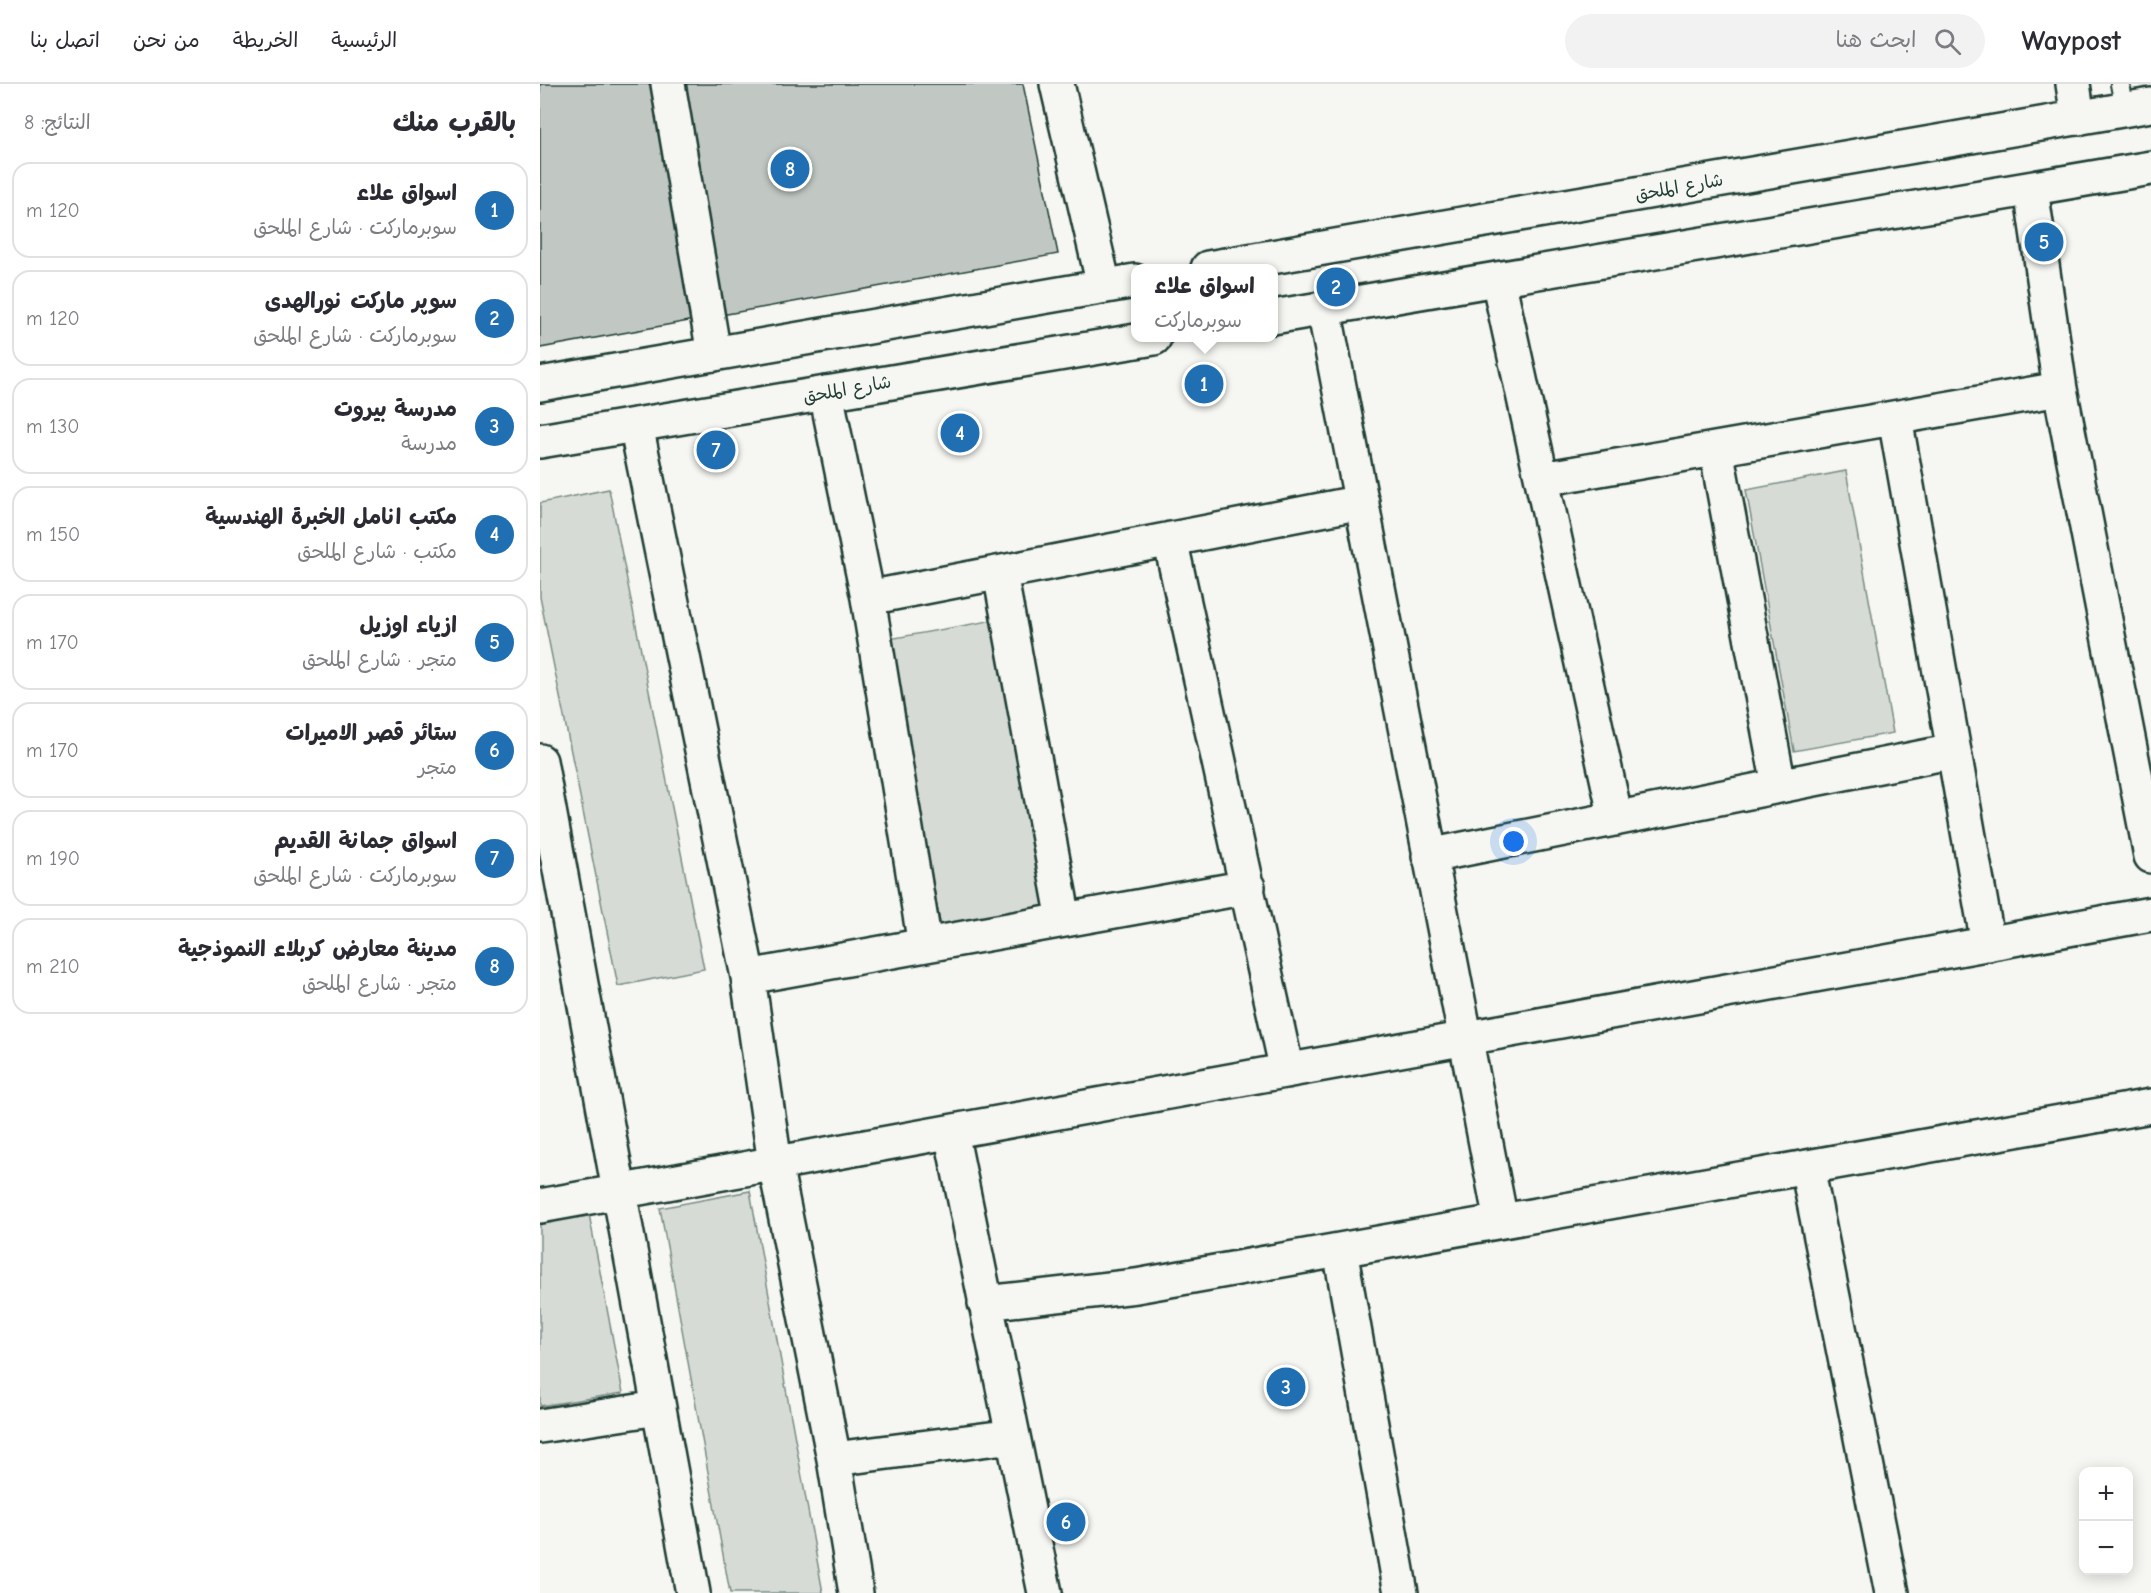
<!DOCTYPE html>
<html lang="ar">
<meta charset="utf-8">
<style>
body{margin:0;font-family:"Comic Neue","Playpen Sans Arabic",sans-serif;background:#f2f2f3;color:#2b2b33;direction:rtl}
.controls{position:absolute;right:18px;bottom:18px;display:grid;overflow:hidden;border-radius:12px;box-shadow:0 3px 15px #0003}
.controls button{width:54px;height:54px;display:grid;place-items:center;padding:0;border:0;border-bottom:2px solid #e1e1e2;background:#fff;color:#2b2b33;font:30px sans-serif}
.you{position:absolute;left:974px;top:758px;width:21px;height:21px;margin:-15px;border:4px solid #fff;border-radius:50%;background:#1a73e8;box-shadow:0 0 0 9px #1a73e833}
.badge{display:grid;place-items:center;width:39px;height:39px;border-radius:50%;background:#1f6fb2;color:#fff;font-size:20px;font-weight:700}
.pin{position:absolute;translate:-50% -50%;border:3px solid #fff;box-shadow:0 2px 6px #0006}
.popup{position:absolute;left:591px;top:180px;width:147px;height:78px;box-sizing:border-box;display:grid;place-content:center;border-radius:12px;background:#fff;filter:drop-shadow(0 2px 4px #0005);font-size:20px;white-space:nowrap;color:#7c7c81}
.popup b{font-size:22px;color:#2b2b33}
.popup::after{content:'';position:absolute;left:50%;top:100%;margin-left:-12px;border:12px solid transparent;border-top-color:#fff}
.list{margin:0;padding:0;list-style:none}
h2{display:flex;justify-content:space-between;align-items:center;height:78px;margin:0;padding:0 24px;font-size:26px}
h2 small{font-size:20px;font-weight:400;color:#7c7c81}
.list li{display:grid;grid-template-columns:39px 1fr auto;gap:18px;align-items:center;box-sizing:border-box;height:96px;margin:0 12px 12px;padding:0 12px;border:2px solid #e1e1e2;border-radius:18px}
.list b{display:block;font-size:22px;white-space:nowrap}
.list p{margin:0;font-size:20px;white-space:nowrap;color:#7c7c81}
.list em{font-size:20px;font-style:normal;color:#7c7c81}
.icon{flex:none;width:33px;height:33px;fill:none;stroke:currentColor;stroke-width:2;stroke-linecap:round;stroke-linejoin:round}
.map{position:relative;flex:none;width:1611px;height:1509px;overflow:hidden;direction:ltr}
header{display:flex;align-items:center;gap:36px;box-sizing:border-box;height:84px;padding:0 30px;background:#fff;border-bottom:2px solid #e1e1e2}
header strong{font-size:28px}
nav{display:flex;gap:33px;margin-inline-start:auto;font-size:21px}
.search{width:420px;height:54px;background:#f2f2f3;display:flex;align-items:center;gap:15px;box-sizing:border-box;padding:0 21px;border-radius:33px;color:#7c7c81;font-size:22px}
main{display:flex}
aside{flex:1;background:#fff}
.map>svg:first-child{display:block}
.green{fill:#d6dbd6;stroke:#7a8c85;stroke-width:1.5}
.building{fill:#c1c8c3;stroke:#1f3d34;stroke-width:1.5}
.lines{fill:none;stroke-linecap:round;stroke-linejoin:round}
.lane-casing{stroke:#1f3d34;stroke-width:22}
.street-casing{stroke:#1f3d34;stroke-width:38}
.secondary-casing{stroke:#1f3d34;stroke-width:38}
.lane{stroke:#f6f6f2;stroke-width:18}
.street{stroke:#f6f6f2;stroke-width:33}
.secondary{stroke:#f6f6f2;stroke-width:33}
.labels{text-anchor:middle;stroke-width:4.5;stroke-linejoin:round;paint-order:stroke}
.street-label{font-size:18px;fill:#1f3d34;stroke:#f6f6f2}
</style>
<header>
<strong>Waypost</strong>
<div class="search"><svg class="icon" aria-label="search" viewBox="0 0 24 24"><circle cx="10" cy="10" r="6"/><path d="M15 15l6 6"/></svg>ابحث هنا</div>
<nav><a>الرئيسية</a><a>الخريطة</a><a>من نحن</a><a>اتصل بنا</a></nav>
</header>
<main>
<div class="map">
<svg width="1611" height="1509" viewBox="0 0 1611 1509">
<rect width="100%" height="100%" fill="#f6f6f2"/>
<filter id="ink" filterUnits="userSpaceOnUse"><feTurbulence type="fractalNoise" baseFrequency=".0167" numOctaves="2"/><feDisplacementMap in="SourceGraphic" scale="12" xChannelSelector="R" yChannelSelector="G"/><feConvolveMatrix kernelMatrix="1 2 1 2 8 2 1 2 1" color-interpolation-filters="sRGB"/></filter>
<g filter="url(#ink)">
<path class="green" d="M 1306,387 L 1353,649 L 1254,667 L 1206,406 Z
M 69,405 L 164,885 L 78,902 L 0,513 L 0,419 Z
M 454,536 L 506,825 L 401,844 L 349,555 Z
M 210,1107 L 283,1509 L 190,1509 L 120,1124 Z
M 49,1130 L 83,1309 L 0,1322 L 0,1139 Z"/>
<path class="building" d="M 0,0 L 483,0 L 518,170 L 0,264 Z"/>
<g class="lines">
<defs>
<path id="lane" d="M 1580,0 L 1585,26"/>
<path id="street" d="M 128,0 L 174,270
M 517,0 L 564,202
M 1533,0 L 1538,34
M 1491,105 L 1520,305 L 1611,772
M 958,195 L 1076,735
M 784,225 L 961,1137
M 286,309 L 328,514 L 385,861
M 1355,334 L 1448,860
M 96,341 L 208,893 L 235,1080 L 294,1375 L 316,1509
M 1176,365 L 1239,702
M 1002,395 L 1520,305
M 630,455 L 747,987
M 460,489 L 524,836
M 328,514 L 822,418
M 0,677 L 153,1509
M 889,772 L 1414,667
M 208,893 L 708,803
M 411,1048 L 505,1509
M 1267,1083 L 1352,1509
M 0,1122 L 1611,830
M 800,1166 L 861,1509
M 445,1219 L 596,1202 L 1611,1022
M 0,1342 L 118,1324
M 294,1375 L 473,1352"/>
<path id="secondary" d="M 668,184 L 1611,21
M 733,233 L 1611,84
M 0,300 L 595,197
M 0,357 L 614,254"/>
</defs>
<use href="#lane" class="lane-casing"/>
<use href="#street" class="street-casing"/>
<use href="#secondary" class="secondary-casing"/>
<use href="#lane" class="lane"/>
<use href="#street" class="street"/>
<use href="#secondary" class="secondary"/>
</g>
</g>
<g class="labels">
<g class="street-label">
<text transform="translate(1139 103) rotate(-10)" y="6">شارع الملحق</text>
<text transform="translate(307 305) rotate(-10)" y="6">شارع الملحق</text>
</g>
</g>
</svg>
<div class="controls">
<button>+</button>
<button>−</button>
</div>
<div class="you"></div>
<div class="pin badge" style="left:664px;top:300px">1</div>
<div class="popup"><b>اسواق علاء</b>سوبرماركت</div>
<div class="pin badge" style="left:796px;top:203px">2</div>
<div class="pin badge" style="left:746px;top:1303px">3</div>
<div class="pin badge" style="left:420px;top:349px">4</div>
<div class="pin badge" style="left:1504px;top:158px">5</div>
<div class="pin badge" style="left:526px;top:1438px">6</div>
<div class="pin badge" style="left:176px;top:366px">7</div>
<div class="pin badge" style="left:250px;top:85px">8</div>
</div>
<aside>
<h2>بالقرب منك<small>النتائج: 8</small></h2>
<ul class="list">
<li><span class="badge">1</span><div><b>اسواق علاء</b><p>سوبرماركت · شارع الملحق</p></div><em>120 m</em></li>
<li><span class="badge">2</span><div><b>سوپر مارکت نورالهدی</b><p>سوبرماركت · شارع الملحق</p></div><em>120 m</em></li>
<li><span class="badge">3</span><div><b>مدرسة بيروت</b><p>مدرسة</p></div><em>130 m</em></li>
<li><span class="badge">4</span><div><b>مكتب انامل الخبرة الهندسية</b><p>مكتب · شارع الملحق</p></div><em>150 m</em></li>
<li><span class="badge">5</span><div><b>ازياء اوزيل</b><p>متجر · شارع الملحق</p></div><em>170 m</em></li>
<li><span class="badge">6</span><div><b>ستائر قصر الاميرات</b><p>متجر</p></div><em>170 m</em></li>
<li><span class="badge">7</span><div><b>اسواق جمانة القديم</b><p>سوبرماركت · شارع الملحق</p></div><em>190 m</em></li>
<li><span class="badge">8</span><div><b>مدينة معارض كربلاء النموذجية</b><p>متجر · شارع الملحق</p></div><em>210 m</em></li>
</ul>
</aside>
</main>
